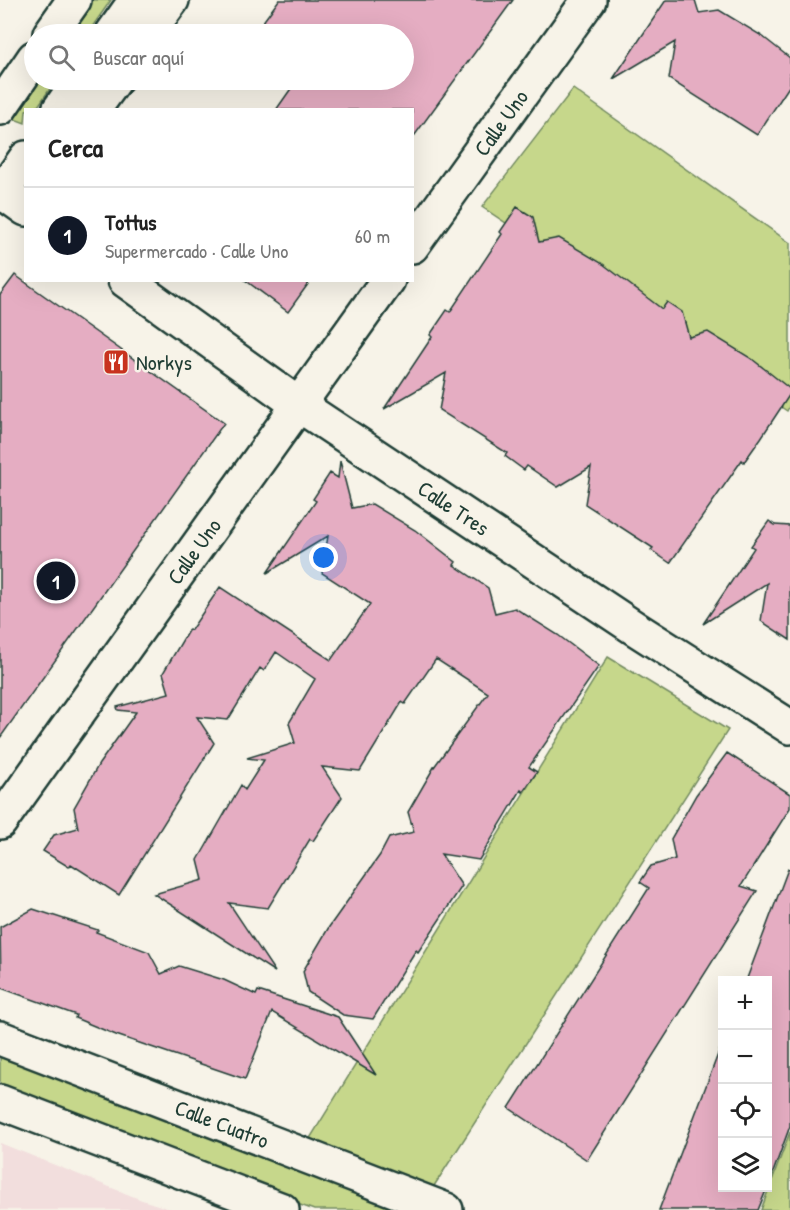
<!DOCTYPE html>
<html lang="es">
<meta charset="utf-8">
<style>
body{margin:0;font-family:"Patrick Hand",sans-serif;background:#f2f2f2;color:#222}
.controls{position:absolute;right:18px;bottom:18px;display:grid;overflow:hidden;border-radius:0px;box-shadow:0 6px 24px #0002}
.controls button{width:54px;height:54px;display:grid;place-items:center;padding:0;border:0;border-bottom:2px solid #e0e0e0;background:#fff;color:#222;font:30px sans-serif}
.you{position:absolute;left:324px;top:558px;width:21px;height:21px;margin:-15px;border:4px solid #fff;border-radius:50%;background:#1a73e8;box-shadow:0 0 0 9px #1a73e833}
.badge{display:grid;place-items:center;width:39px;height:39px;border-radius:50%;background:#111827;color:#fff;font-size:20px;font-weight:700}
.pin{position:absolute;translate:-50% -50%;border:3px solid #fff;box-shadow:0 2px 6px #0006}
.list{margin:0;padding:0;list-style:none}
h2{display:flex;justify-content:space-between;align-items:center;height:78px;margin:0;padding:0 24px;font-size:26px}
h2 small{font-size:20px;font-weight:400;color:#767676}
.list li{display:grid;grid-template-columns:39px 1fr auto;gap:18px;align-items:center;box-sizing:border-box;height:96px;padding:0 24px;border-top:2px solid #e0e0e0}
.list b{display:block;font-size:22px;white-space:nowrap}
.list p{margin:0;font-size:20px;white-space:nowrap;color:#767676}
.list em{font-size:20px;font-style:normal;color:#767676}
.icon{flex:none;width:33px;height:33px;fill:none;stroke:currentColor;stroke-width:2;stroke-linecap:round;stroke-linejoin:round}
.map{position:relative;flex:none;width:790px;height:1210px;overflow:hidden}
.search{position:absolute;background:#fff;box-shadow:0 6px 24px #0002;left:24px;top:24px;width:390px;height:66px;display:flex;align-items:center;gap:15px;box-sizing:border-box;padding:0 21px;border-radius:33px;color:#767676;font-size:22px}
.panel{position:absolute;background:#fff;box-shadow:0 6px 24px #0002;left:24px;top:108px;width:390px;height:174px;border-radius:0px}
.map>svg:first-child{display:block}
.built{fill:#f2dedd}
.green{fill:#c6d78b;stroke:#728a60;stroke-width:1.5}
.building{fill:#e5adc2;stroke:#1f3d34;stroke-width:1.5}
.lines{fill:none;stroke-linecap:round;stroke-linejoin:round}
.minor-casing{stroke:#1f3d34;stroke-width:38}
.major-casing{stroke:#1f3d34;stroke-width:38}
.minor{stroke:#f7f3e8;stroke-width:33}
.major{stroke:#f7f3e8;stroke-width:33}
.labels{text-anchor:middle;stroke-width:5;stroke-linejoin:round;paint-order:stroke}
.street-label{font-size:22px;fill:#1f3d34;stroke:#f7f3e8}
.poi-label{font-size:22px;fill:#1f3d34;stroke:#f7f3e8;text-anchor:start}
</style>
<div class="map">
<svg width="790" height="1210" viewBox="0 0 790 1210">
<rect width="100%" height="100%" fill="#f7f3e8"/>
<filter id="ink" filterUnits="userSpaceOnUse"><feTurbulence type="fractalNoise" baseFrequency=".0167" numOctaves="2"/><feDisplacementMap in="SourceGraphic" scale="12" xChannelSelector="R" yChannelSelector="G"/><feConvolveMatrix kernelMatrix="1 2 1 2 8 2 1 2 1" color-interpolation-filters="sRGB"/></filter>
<g filter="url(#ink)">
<path class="built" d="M 0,1143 L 142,1200 L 173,1210 L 0,1210 Z"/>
<path class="green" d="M 92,0 L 111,0 L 87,34 L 68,34 Z
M 36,80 L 56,80 L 36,109 L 26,110 L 25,123 L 9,117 Z
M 573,89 L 790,243 L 790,405 L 787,411 L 482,207 Z
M 608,657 L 728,730 L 432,1189 L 304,1148 Z
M 0,1056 L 401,1210 L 314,1210 L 0,1095 Z
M 790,1132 L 790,1210 L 761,1210 Z"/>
<path class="building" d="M 279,0 L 513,0 L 412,139 L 412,110 L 276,110 L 297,80 L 404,80 L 404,34 L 254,34 Z
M 666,0 L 695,0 L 699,13 L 719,10 L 762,36 L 790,58 L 790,85 L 757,135 L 669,79 L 675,42 L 613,79 Z
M 517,207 L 533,217 L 539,242 L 559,238 L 603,264 L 662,309 L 667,302 L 682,312 L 689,337 L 708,332 L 752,359 L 790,389 L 790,394 L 761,438 L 744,462 L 742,460 L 670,563 L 651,550 L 653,548 L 585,504 L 591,467 L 558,487 L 527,466 L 524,470 L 505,456 L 507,453 L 439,410 L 446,373 L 384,409 L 432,337 L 430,335 L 447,310 L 450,312 L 502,234 L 500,232 Z
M 15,275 L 224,423 L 0,738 L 0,295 Z
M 245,280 L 311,280 L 288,312 Z
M 340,461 L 352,508 L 372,504 L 415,530 L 456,562 L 454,565 L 488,588 L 495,613 L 515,608 L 558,635 L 599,666 L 529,767 L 537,772 L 523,792 L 521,790 L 479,860 L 441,854 L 462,886 L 418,952 L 416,950 L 373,1019 L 343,1015 L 308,992 L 303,971 L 329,927 L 380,855 L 389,838 L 414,832 L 408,812 L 434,767 L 488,693 L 436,659 L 405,704 L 402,702 L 360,771 L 322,767 L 342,797 L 313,841 L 310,839 L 268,908 L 229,903 L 275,972 L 154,894 L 203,880 L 198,860 L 241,785 L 245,790 L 264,760 L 247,758 L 295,743 L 289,723 L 315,679 L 276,652 L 264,671 L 260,668 L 228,720 L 197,717 L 214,743 L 119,895 L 71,864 L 69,867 L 43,851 L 54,835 L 78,828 L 74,808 L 99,764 L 136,712 L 118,710 L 117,707 L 169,693 L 163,673 L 189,629 L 191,630 L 220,587 L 331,660 L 370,604 L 322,573 L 328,536 L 267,573 L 316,501 L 313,499 L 330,473 L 338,478 Z
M 769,521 L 775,525 L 790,526 L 790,640 L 761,621 L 767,583 L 703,624 L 754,548 L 751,546 Z
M 727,753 L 790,794 L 790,808 L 741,886 L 757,891 L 587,1160 L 509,1108 L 649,888 L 640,882 L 651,866 L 675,859 L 671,839 L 696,795 Z
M 788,869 L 790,870 L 790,1126 L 768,1186 L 768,981 L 746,981 Z
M 33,909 L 98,930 L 96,932 L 149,952 L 161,974 L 179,966 L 224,980 L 256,995 L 258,991 L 338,1017 L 376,1075 L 272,1012 L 245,1079 L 116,1035 L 75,1018 L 76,1015 L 1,988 L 0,927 Z
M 723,1041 L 723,1188 L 767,1188 L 758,1210 L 659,1210 Z"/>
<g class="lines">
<defs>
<g id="minor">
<path d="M 147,34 L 172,0"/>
<path d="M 93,110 L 115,80"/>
<path d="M 2,192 L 26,209"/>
<path id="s1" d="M 412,246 L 589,0"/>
<path id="s2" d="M 125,280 L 299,405 L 636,629 L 790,727"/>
<path id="s3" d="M 0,822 L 388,280"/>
<path id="s4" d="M 0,1038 L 446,1210"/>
<path d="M 0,1102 L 282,1210"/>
</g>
<path id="major" d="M 50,34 L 74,0
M 112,34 L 136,0
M 0,108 L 34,58
M 59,110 L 80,80
M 0,195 L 26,158"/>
</defs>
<use href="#minor" class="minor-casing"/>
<use href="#major" class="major-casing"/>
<use href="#minor" class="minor"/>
<use href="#major" class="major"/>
</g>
</g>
<defs>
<symbol id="restaurant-square" viewBox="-11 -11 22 22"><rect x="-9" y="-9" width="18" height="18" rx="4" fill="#c8321e" stroke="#f7f3e8"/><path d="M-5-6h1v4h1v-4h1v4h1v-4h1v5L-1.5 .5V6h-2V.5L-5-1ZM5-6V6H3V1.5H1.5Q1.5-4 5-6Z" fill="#fff"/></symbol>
</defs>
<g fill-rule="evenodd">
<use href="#restaurant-square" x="101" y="347" width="30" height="30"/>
</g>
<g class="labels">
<g class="street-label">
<text dy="8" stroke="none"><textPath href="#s1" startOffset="152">Calle Uno</textPath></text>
<text dy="8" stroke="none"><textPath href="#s2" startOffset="400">Calle Tres</textPath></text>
<text dy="8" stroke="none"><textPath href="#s3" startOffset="333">Calle Uno</textPath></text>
<text dy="8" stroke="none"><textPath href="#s4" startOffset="238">Calle Cuatro</textPath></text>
</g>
<g class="poi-label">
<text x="136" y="370">Norkys</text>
</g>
</g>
</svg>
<div class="controls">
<button>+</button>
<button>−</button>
<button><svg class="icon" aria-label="locate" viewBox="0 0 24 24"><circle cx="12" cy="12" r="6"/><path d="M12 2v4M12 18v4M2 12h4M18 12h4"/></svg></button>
<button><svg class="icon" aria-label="layers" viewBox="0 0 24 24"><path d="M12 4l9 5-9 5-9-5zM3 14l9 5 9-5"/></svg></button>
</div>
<div class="you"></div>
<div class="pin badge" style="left:56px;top:581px">1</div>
<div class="search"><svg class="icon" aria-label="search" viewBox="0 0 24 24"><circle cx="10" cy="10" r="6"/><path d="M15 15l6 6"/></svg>Buscar aquí</div>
<section class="panel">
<h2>Cerca<small></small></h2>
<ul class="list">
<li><span class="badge">1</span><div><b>Tottus</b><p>Supermercado · Calle Uno</p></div><em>60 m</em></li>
</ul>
</section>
</div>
